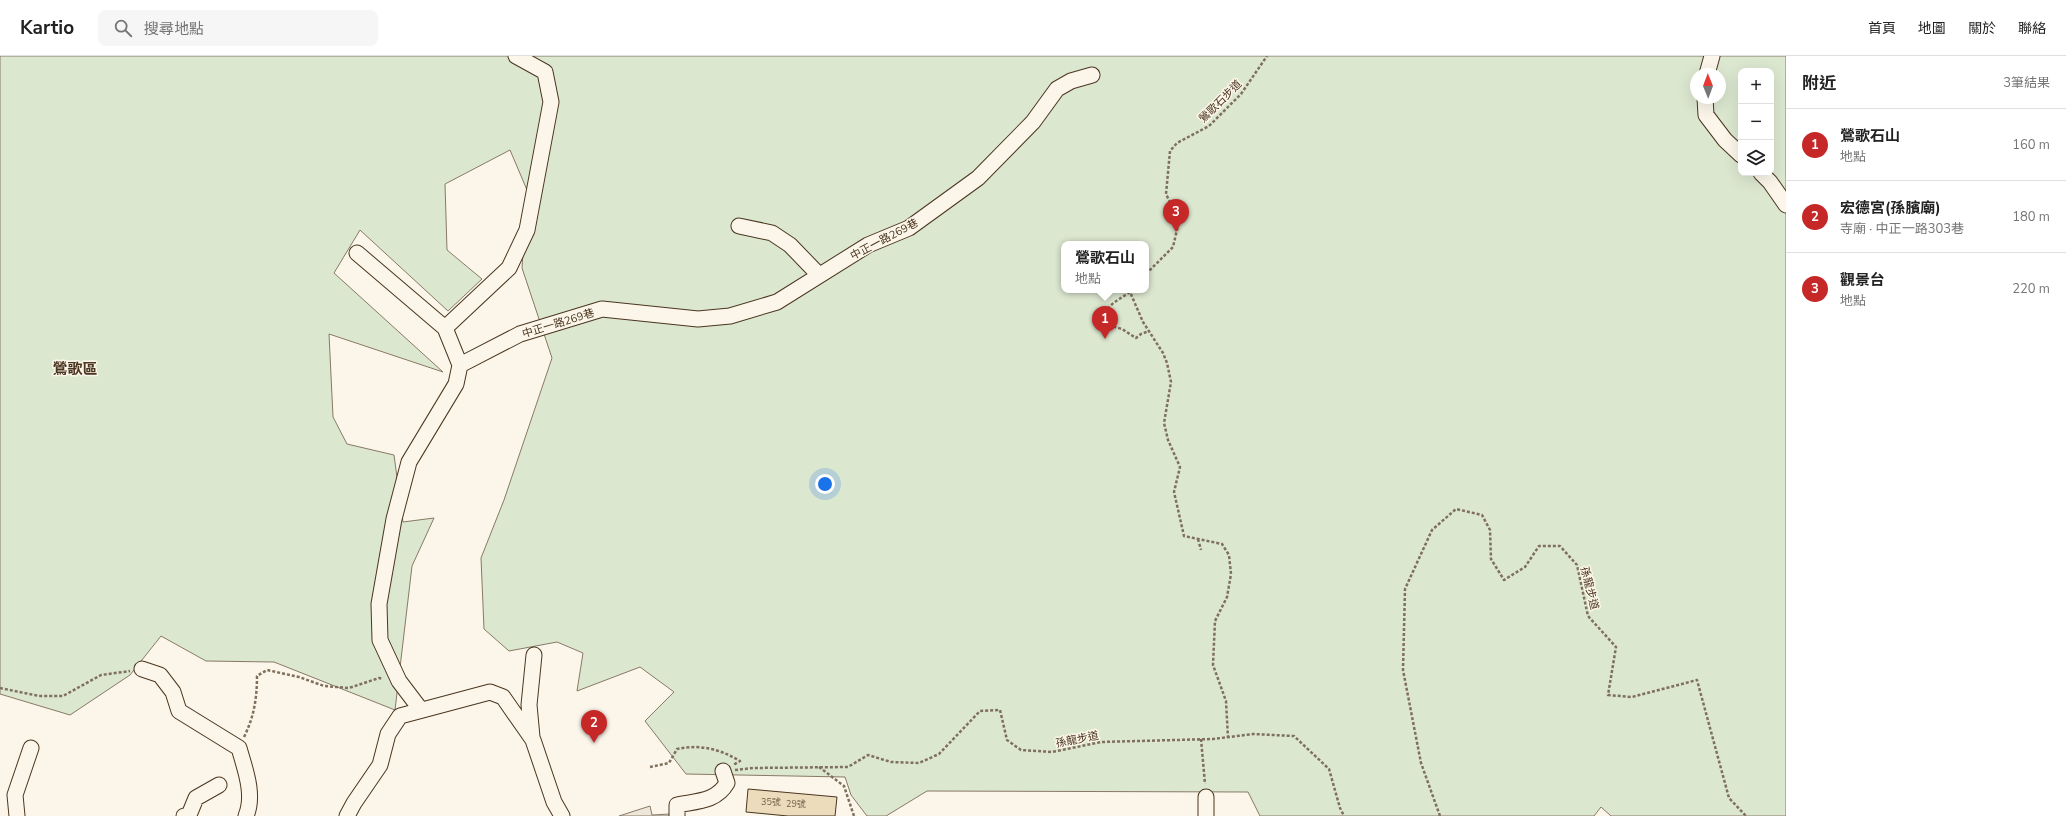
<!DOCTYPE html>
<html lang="zh-TW">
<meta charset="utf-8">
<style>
body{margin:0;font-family:"Nunito Sans","Noto Sans TC",sans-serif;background:#f6f6f6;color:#222}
.controls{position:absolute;right:12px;top:12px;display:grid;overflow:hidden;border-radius:8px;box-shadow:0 4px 16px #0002}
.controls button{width:36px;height:36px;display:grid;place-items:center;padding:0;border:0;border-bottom:1px solid #e0e0e0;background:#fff;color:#222;font:20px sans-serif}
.compass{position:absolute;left:1690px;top:12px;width:36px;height:36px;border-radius:50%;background:#fff;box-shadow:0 4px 16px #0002;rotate:359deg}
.you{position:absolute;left:825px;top:428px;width:14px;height:14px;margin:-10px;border:3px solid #fff;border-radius:50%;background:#1a73e8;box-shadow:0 0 0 6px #1a73e833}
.badge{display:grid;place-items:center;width:26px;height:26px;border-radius:50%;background:#c62828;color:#fff;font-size:13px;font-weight:700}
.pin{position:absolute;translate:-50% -33px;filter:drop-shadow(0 1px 2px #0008)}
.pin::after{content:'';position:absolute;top:21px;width:14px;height:12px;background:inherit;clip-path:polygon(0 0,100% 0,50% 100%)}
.popup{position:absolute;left:1061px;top:185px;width:88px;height:52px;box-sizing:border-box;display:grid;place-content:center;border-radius:8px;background:#fff;filter:drop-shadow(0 1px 3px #0005);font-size:13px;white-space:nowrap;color:#767676}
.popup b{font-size:15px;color:#222}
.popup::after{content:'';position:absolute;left:50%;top:100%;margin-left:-8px;border:8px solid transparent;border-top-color:#fff}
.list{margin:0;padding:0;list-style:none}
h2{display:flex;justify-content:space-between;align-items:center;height:52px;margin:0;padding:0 16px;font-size:17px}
h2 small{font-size:13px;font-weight:400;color:#767676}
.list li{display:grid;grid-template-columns:26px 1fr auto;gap:12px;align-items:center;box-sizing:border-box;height:72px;padding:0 16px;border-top:1px solid #e0e0e0}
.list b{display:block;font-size:15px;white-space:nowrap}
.list p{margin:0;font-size:13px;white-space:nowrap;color:#767676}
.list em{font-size:13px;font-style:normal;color:#767676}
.icon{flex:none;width:22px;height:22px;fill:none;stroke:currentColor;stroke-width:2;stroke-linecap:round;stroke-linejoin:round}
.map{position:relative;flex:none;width:1786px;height:760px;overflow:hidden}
header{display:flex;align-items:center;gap:24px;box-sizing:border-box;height:56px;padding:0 20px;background:#fff;border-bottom:1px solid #e0e0e0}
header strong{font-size:19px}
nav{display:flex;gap:22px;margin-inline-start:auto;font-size:14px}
.search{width:280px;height:36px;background:#f6f6f6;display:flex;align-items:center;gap:10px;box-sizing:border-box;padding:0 14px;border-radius:8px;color:#767676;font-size:15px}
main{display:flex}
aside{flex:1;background:#fff}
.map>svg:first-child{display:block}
.green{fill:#dce7d0;stroke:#887966;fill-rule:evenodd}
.parking{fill:#ede7d9;stroke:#887966}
.building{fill:#ecdcbc;stroke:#4a3520}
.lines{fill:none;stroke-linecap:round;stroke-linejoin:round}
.minor-casing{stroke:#4a3520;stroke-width:17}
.path{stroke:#7f6f5c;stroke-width:2.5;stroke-dasharray:3 2;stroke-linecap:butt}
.minor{stroke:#fbf6e9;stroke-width:15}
.labels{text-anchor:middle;stroke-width:3;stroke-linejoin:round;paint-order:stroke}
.number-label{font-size:9px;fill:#725f47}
.street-label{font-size:11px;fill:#4a3520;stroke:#fbf6e9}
.district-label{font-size:15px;font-weight:bold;fill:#4a3520;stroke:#fbf6e9}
</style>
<header>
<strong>Kartio</strong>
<div class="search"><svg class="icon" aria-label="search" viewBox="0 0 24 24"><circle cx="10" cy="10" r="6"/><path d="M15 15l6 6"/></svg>搜尋地點</div>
<nav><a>首頁</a><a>地圖</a><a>關於</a><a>聯絡</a></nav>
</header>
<main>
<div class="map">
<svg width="1786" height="760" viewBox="0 0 1786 760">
<rect width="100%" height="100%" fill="#fbf6e9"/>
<path class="green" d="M 0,0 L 1786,0 L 1786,760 L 1611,760 L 1601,751 L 1594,760 L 1260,760 L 1248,736 L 927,735 L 886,760 L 867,760 L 851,739 L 845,721 L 686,718 L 645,665 L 674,636 L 640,611 L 577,635 L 583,597 L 557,586 L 509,595 L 484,573 L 481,502 L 504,444 L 552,302 L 522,212 L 527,134 L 510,94 L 445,128 L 447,194 L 482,223 L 448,255 L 360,174 L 334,217 L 443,316 L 329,278 L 333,361 L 347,388 L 394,399 L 403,466 L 434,462 L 412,510 L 395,654 L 274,606 L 206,605 L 161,580 L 130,619 L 70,659 L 0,638 ZM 1741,15 L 1771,15 L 1771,117 L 1741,117 ZM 1696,18 L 1720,18 L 1720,42 L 1696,42 ZM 1064,188 L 1146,188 L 1146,234 L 1064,234 Z"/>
<path class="parking" d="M 650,750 L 652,759 L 670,758 L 670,760 L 619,760 Z"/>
<path class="building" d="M 748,733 L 837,741 L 835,760 L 788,760 L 746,756 Z"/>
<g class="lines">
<defs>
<path id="minor" d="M 1707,18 L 1712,0
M 1705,42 L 1706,59 L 1725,84 L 1741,99
M 1761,117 L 1770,126 L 1786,149
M 739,170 L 772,177 L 790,189 L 819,219
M 357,197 L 445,272 L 460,309
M 445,272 L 509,212 L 527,174 L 551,46 L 545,16 L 516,0
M 142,613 L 160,619 L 173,636 L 179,655 L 239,692 C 245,713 255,739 246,760
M 421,654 L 399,625 L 380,584 L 379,548 L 394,463 L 409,406 L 456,328 L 460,309 L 520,278 L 602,253 L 698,263 L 730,260 L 777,246 L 868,189 L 909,172 L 978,122 L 1033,66 L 1057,33 L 1071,25 L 1092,19
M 532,681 L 529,649 L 534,599
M 17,760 L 15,739 L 31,692
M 184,760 L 189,759 L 196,742 L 219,729
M 347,760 L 354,747 L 380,709 L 388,678 L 400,660 L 490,636 L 503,641 L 533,684 L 554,746 L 562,760
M 677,760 L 677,749 C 696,745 716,746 727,727 L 723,715
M 1206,760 L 1206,741"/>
</defs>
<use href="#minor" class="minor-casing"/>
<path class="path" d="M 1146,218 L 1173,191 L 1179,165 L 1166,138 L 1170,95 L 1177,87 L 1209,70 L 1241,38 L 1267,0
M 1132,234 L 1130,236 L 1143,266 L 1163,297 L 1167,307 L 1171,326 L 1164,367 L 1168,384 L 1180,411 L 1174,436 L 1184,480 L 1222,488 L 1229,499 L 1231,518 L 1227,541 L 1215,565 L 1213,609 L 1226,645 L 1228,682
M 1130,236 C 1116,246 1101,250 1108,269 L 1122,273 L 1136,282 L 1141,278 L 1149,275
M 1198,483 L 1201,494
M 0,632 L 39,640 L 63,640 L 101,619 L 130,615
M 244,681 C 254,661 257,642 257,620 L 267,614 L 299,621 L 324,630 L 349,632 L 379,622 L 383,623
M 1201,683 L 1205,728
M 650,711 L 669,707 L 677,693 C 700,688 720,693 740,705 L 733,709
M 819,711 L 844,730 L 854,760
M 735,714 L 753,712 L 848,711 L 868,699 L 891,706 L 919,707 L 939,698 L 980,655 L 1000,654 L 1007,684 L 1021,694 L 1052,696 L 1101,686 L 1213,683 L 1253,678 L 1294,680 L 1329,713 L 1340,752 L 1344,760
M 1440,760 L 1421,707 L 1403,614 L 1405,533 L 1432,474 L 1456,453 L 1482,459 L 1490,474 L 1491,503 L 1504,524 L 1525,511 L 1539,490 L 1560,490 L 1577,509 L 1588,560 L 1616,591 L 1608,639 L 1632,641 L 1697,624 L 1729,742 L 1746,760"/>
<use href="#minor" class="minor"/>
</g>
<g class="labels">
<g class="number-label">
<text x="771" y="749">35號</text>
<text x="796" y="751">29號</text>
</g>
<g class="street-label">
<text transform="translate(1220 45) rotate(-45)" y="4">鶯歌石步道</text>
<text transform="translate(884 183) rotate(-28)" y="4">中正一路269巷</text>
<text transform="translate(558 267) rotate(-17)" y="4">中正一路269巷</text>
<text transform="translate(1590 532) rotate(76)" y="4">孫龍步道</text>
<text transform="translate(1077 683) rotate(-11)" y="4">孫龍步道</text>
</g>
<g class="district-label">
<text x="75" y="318">鶯歌區</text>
</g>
</g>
</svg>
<div class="controls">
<button>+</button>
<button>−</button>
<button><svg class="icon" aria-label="layers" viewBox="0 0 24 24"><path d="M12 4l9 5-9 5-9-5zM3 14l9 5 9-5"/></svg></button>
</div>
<svg class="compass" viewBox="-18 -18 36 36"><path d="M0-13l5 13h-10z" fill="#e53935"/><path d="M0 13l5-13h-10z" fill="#767676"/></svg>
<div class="you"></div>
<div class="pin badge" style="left:1105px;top:283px">1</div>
<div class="popup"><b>鶯歌石山</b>地點</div>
<div class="pin badge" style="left:594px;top:687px">2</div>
<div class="pin badge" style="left:1176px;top:176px">3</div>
</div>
<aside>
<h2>附近<small>3筆結果</small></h2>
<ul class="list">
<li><span class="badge">1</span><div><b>鶯歌石山</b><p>地點</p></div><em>160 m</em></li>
<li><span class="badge">2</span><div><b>宏德宮(孫臏廟)</b><p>寺廟 · 中正一路303巷</p></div><em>180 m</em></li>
<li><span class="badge">3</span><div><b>觀景台</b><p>地點</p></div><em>220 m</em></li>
</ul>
</aside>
</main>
